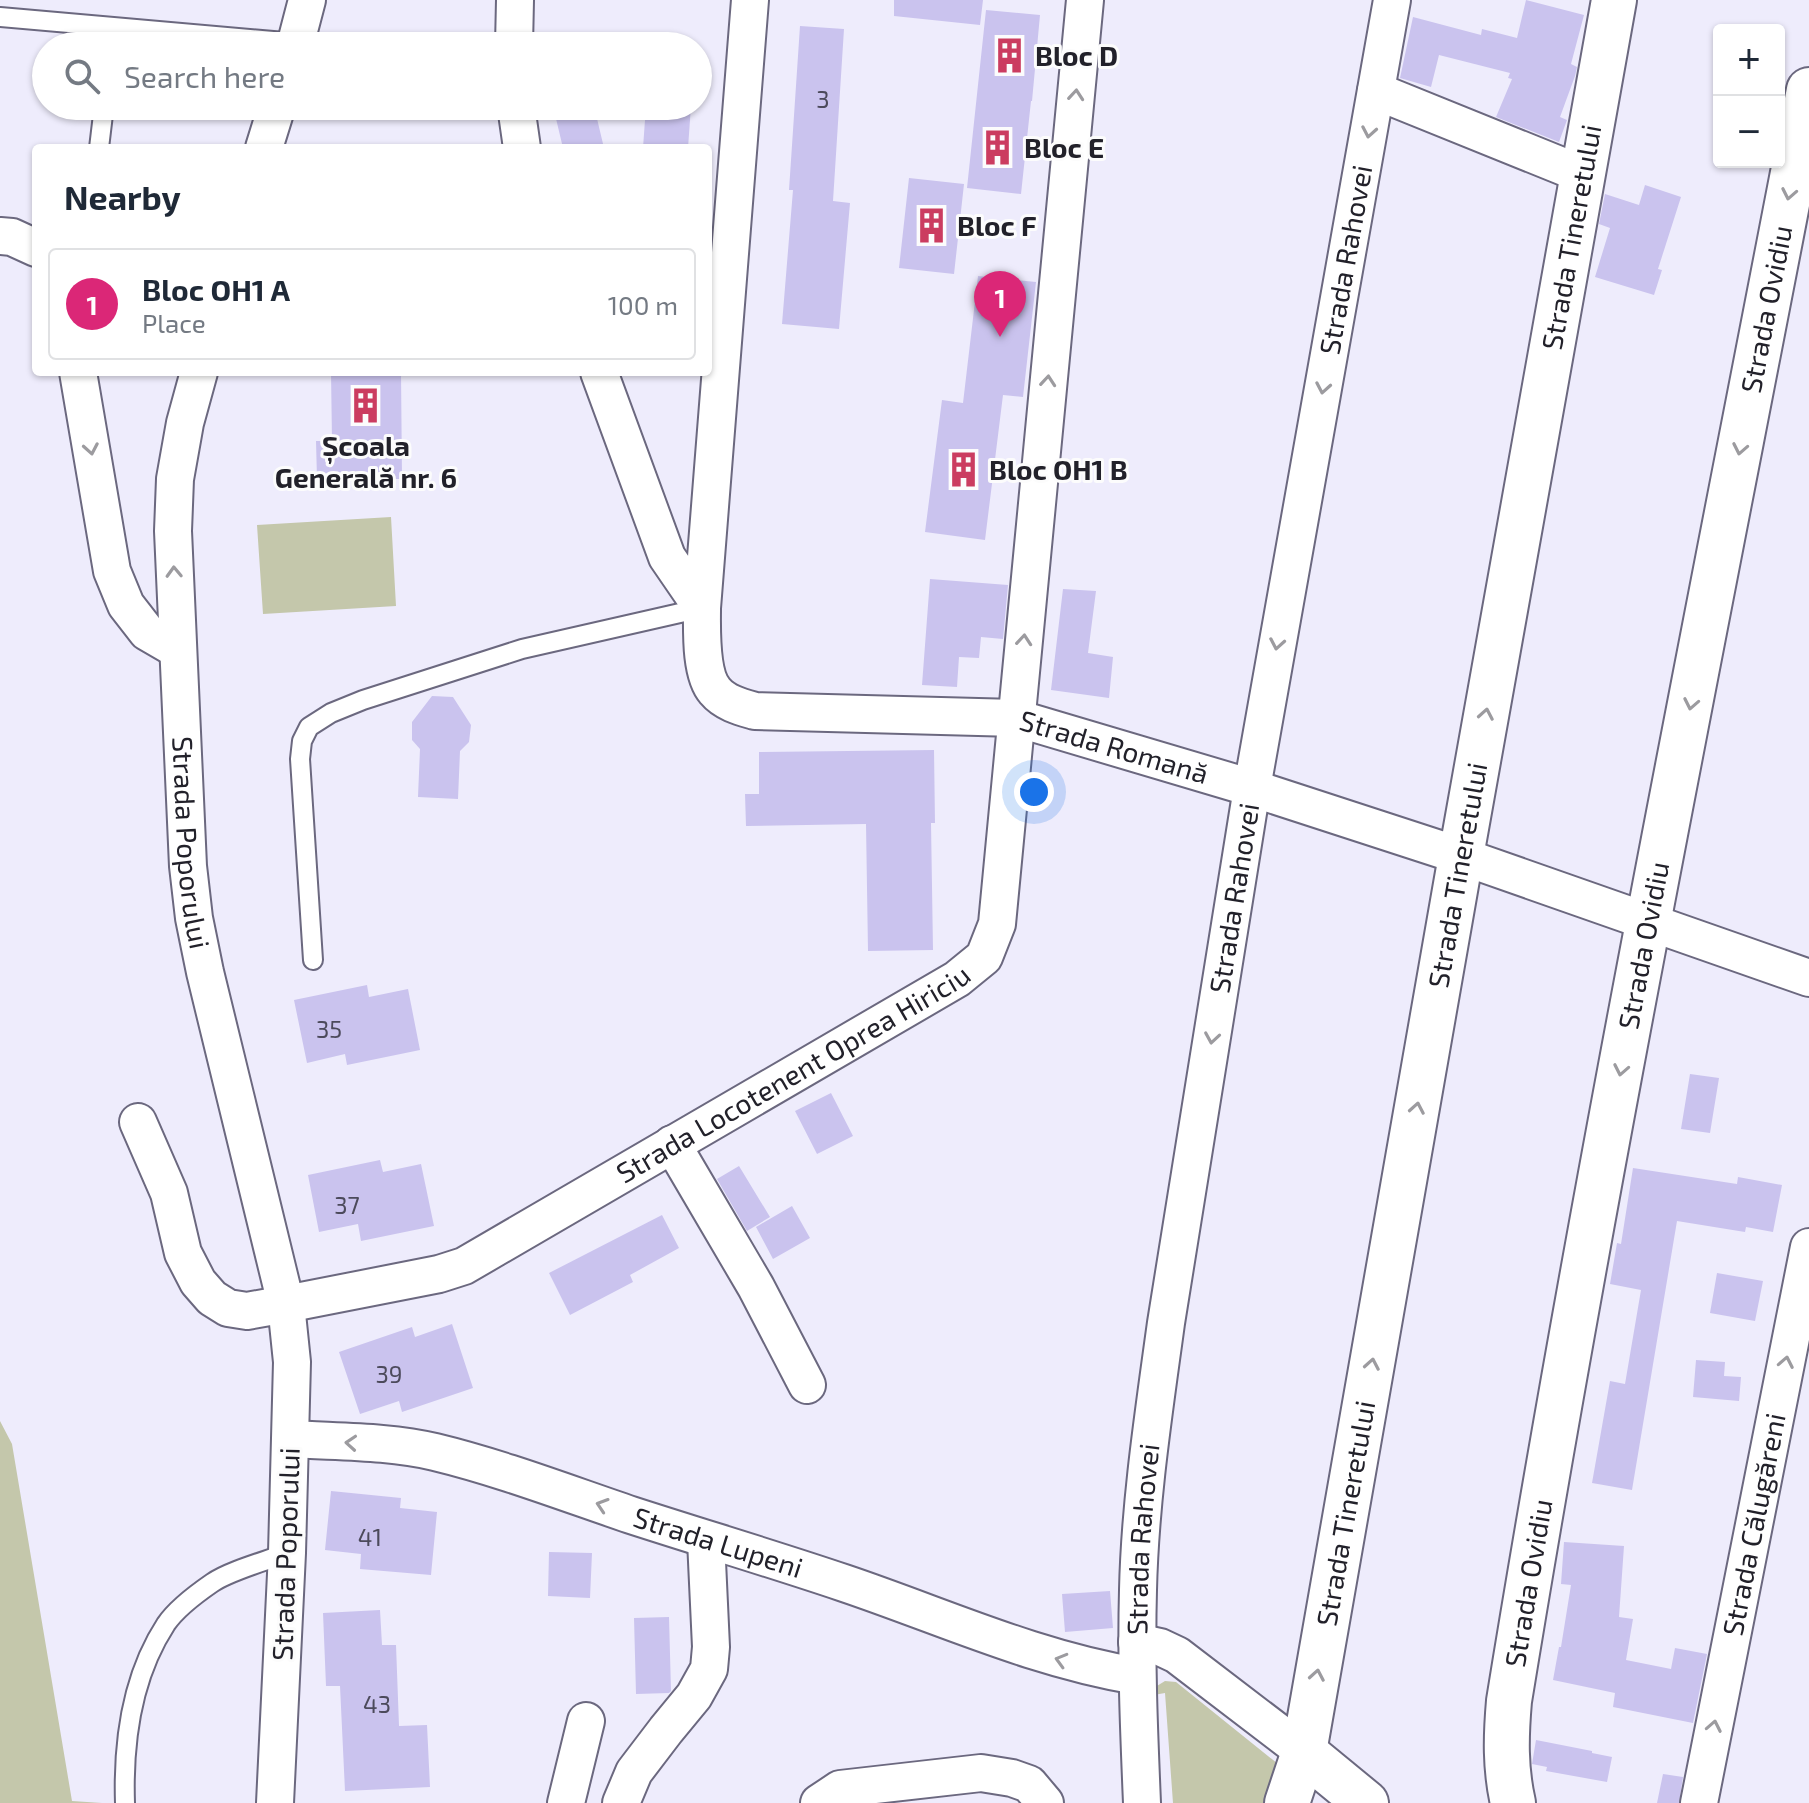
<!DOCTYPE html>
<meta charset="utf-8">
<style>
body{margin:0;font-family:"Exo 2",sans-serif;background:#f6f6f7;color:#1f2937}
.controls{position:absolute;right:24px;top:24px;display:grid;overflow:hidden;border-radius:8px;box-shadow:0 2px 6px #0004}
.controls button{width:72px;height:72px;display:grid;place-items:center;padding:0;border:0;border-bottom:2px solid #e0e1e3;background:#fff;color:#1f2937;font:40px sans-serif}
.you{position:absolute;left:1034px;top:792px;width:28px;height:28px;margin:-20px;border:6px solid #fff;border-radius:50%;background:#1a73e8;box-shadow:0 0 0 12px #1a73e833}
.badge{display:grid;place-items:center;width:52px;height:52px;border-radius:50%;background:#db2777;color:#fff;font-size:26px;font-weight:700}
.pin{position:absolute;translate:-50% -66px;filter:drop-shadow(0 2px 4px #0008)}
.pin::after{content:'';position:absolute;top:42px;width:28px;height:24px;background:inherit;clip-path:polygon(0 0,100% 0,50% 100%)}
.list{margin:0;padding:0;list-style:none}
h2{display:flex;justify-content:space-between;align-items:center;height:104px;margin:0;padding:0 32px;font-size:34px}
h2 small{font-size:26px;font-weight:400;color:#747a83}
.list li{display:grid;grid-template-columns:52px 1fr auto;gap:24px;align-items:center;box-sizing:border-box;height:112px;margin:0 16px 16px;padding:0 16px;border:2px solid #e0e1e3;border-radius:8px}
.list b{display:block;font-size:30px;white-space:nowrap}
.list p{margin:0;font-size:26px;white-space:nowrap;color:#747a83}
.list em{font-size:26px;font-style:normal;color:#747a83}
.icon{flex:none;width:44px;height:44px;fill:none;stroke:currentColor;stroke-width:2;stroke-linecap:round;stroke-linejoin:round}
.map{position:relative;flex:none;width:1809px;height:1803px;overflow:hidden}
.search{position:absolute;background:#fff;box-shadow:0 2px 6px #0004;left:32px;top:32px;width:680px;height:88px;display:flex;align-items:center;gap:20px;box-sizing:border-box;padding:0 28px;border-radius:44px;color:#747a83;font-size:30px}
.panel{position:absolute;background:#fff;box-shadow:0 2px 6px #0004;left:32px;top:144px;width:680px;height:232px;border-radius:8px}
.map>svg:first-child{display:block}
.green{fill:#c4c7ab}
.building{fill:#cac3ee}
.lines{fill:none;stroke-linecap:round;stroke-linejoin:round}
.lane-casing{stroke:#6b687f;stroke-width:22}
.street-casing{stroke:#6b687f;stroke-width:40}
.secondary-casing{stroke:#6b687f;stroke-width:48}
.lane{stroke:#fff;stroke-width:18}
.street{stroke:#fff;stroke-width:36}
.secondary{stroke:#fff;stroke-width:44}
.oneway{stroke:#9c9b9f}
.labels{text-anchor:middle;stroke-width:6;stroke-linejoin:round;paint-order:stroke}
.number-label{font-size:24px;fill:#4c4a5b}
.poi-label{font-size:28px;font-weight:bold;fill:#22212a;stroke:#fcfcfc;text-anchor:start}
.street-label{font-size:28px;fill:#22212a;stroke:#fcfcfc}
</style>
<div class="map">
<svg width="1809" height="1803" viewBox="0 0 1809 1803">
<rect width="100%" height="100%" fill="#eeecfc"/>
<path class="green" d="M 391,517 L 396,606 L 263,614 L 257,525 Z
M 0,1421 L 12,1444 L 72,1801 L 102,1803 L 0,1803 Z
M 1165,1681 L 1176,1682 L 1283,1768 L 1273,1803 L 1173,1803 L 1165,1693 L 1148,1696 L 1152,1689 Z"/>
<path class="building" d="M 894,0 L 983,0 L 980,25 L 894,16 Z
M 1526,0 L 1584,15 L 1571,64 L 1577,67 L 1575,76 L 1560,117 L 1567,120 L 1559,142 L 1496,117 L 1512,79 L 1508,78 L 1510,73 L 1439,55 L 1431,87 L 1400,78 L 1413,17 L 1481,35 L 1482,29 L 1517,38 Z
M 986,10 L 1040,15 L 1032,101 L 1031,101 L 1021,194 L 967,188 Z
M 800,26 L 844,29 L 833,201 L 850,203 L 839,329 L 782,324 L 793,190 L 789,190 Z
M 553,106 L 594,106 L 604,148 L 563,148 Z
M 646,106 L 691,106 L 688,148 L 643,148 Z
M 909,178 L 964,184 L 954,274 L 899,268 Z
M 1645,185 L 1681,197 L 1658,269 L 1662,270 L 1654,295 L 1595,277 L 1610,228 L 1599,224 L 1605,194 L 1639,205 Z
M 978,276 L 1036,282 L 1023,397 L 1003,395 L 985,540 L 925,532 L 942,400 L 963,403 Z
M 331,372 L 401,372 L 402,479 L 317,479 L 316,441 L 332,441 Z
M 930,579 L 1008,585 L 1003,639 L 981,637 L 979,658 L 959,657 L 957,687 L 922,685 Z
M 1063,589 L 1096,591 L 1088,653 L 1113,657 L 1109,698 L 1051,690 Z
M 432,696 L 453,697 L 471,725 L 469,742 L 460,751 L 458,799 L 418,797 L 420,749 L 412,740 L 412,722 Z
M 934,750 L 935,823 L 931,823 L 933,950 L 868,951 L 866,824 L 746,826 L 745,794 L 759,794 L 759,752 Z
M 367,985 L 369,997 L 408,989 L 420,1050 L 347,1065 L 345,1054 L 307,1063 L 294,1000 Z
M 1690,1074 L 1719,1078 L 1710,1133 L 1681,1129 Z
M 831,1093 L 853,1136 L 817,1154 L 795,1111 Z
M 380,1160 L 383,1172 L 421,1164 L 434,1226 L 361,1241 L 358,1224 L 319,1232 L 308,1175 Z
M 739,1166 L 770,1217 L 747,1231 L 717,1179 Z
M 1633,1168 L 1737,1184 L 1738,1177 L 1782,1185 L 1773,1232 L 1746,1227 L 1745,1232 L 1677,1221 L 1632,1490 L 1592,1483 L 1610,1381 L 1625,1384 L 1641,1290 L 1610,1284 L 1617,1243 L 1621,1244 Z
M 792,1206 L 810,1238 L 773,1259 L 756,1227 Z
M 662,1215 L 679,1248 L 630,1275 L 633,1282 L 570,1315 L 549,1273 Z
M 1717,1273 L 1763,1281 L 1755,1321 L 1710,1313 Z
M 452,1324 L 473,1388 L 402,1412 L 399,1401 L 360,1414 L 339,1352 L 412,1327 L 415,1337 Z
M 1696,1360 L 1725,1362 L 1724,1376 L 1741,1377 L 1739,1401 L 1693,1397 Z
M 331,1491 L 401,1498 L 400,1508 L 437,1512 L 431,1575 L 360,1569 L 361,1554 L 325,1550 Z
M 1564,1542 L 1624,1546 L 1619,1617 L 1633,1619 L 1626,1660 L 1671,1669 L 1675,1648 L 1707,1654 L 1693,1723 L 1613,1707 L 1615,1693 L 1553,1680 L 1559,1647 L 1561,1647 L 1571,1585 L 1561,1584 Z
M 549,1552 L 592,1553 L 590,1598 L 548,1596 Z
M 1110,1591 L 1113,1628 L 1065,1632 L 1062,1594 Z
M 380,1610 L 382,1645 L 396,1645 L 399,1726 L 427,1725 L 430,1787 L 345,1791 L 340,1686 L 326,1686 L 323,1613 Z
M 669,1617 L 671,1691 L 669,1693 L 636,1694 L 634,1618 Z
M 1536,1740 L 1592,1751 L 1592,1753 L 1612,1757 L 1607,1782 L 1546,1771 L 1547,1767 L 1532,1764 Z
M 1663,1774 L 1683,1777 L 1679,1803 L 1657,1803 Z"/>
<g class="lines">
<defs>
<path id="lane" d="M 0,17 L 296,43
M 99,148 L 104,106
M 313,960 L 300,759 L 302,741 L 309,727 L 331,713 L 363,700 L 522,649 L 702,608
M 125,1803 C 123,1742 132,1676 166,1624 C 177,1608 196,1594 212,1583 C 229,1571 266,1561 287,1553"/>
<g id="street">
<path id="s1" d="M 750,0 L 702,608 C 702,630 700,674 715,691 C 725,703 741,707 755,711 L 1016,718 L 1252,788 L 1461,856 L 1809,978"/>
<path d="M 295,46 L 307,0"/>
<path d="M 514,46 L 515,0"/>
<path d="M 1376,91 L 1584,175"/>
<path d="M 516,106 L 522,148"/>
<path d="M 264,148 L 277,106"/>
<path d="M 0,236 L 12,237 L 36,248"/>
<path d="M 78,372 L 112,571 L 126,605 L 147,632 L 178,650"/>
<path id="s2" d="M 199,372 L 185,423 L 175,479 L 173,531 L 188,866 L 194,918 L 205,972 L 286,1304 L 292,1362 L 287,1553 L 275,1803"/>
<path d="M 599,372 L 667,557 L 702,608"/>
<path id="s3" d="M 138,1122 L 169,1193 L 183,1253 L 198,1282 L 212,1298 L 228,1308 L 247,1311 L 286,1304 L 439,1274 L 464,1266 L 957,979 L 984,957 L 997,924 L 1085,0"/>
<path d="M 672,1144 L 756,1287 L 807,1385"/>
<path id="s4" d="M 291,1439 C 338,1442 389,1441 435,1452 C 501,1468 566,1493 631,1515 C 702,1538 773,1559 844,1583 C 942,1616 1034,1659 1137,1676"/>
<path d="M 1137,1642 L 1160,1647 L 1177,1655 L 1304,1752"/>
<path d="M 566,1803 L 586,1721"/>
<path d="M 621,1803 L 634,1772 L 666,1730 L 694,1696 L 709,1669 L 711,1647 L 706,1540"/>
<path d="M 819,1803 L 840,1789 L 981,1773 L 1012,1778 L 1029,1784 L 1045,1803"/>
<path id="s5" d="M 1142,1803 C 1139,1732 1136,1661 1138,1590 C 1140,1501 1154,1411 1166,1323 L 1252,788 L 1392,0"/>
<path id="s6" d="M 1699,1803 L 1809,1247"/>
</g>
<g id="secondary">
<path d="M 1304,1752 L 1366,1803"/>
<path id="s7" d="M 1287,1803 L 1304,1752 L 1461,856 L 1614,0"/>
<path id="s8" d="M 1513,1803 C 1505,1768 1506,1736 1509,1701 C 1597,1162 1706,626 1809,90"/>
</g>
</defs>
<use href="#lane" class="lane-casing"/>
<use href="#street" class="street-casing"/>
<use href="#secondary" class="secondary-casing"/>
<use href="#lane" class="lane"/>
<use href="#street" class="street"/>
<use href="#secondary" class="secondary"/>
</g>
<defs><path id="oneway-chevron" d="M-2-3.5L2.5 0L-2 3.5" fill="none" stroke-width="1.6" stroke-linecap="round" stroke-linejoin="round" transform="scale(2)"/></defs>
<g class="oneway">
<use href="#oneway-chevron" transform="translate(1076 95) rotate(-85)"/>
<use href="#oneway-chevron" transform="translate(1369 132) rotate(100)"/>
<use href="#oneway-chevron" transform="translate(1789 194) rotate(101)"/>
<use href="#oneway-chevron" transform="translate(1048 381) rotate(-85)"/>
<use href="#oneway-chevron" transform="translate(1323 388) rotate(100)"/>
<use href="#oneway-chevron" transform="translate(91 449) rotate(80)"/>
<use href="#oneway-chevron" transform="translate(1740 449) rotate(101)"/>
<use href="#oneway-chevron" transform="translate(174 572) rotate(-92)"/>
<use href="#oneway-chevron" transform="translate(1024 640) rotate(-85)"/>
<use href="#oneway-chevron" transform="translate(1277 644) rotate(100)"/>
<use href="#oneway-chevron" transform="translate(1691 704) rotate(101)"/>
<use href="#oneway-chevron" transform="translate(1486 714) rotate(-80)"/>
<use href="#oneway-chevron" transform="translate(1212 1038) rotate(99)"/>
<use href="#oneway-chevron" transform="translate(1621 1070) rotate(101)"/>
<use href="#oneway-chevron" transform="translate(1417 1108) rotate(-80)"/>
<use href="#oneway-chevron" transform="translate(1786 1362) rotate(-79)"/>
<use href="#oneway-chevron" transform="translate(1372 1364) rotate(-80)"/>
<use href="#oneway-chevron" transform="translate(351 1443) rotate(-176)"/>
<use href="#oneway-chevron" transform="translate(602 1505) rotate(-162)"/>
<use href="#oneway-chevron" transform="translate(1061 1660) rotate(-164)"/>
<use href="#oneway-chevron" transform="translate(1317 1675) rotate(-80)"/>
<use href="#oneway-chevron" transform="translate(1714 1726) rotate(-79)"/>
</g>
<defs>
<symbol id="building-bare" viewBox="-9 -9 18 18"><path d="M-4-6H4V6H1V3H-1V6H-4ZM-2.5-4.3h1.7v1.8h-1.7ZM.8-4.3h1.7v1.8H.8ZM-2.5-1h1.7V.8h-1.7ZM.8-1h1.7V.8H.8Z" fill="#cb3c60" stroke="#fcfcfc" stroke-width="2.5" paint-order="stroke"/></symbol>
</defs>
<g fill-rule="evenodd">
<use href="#building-bare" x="984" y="30" width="51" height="51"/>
<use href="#building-bare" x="972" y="122" width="51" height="51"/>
<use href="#building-bare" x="906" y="200" width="51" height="51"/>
<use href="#building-bare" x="340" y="380" width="51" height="51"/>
<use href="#building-bare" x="938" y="444" width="51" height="51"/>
</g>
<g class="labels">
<g class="number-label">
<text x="823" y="108">3</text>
<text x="329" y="1038">35</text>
<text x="347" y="1214">37</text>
<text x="389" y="1383">39</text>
<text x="370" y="1546">41</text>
<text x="377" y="1713">43</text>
</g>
<g class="poi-label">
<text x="1035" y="66">Bloc D</text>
<text x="1024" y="158">Bloc E</text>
<text x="957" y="236">Bloc F</text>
<text x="366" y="456" text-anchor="middle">Școala<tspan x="366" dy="32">Generală nr. 6</tspan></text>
<text x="989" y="480">Bloc OH1 B</text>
</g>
<g class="street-label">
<text dy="10" stroke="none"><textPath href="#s7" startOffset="1592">Strada Tineretului</textPath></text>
<text dy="10" stroke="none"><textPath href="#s5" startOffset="1560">Strada Rahovei</textPath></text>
<text dy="10" stroke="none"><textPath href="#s8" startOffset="1518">Strada Ovidiu</textPath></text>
<text dy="10" stroke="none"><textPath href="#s1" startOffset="1104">Strada Romană</textPath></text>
<text dy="10" stroke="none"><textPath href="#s2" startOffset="474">Strada Poporului</textPath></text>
<text dy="10" stroke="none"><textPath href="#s7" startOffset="944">Strada Tineretului</textPath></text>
<text dy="10" stroke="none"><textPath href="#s5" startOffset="912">Strada Rahovei</textPath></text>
<text dy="10" stroke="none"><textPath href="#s8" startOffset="870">Strada Ovidiu</textPath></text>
<text dy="10" stroke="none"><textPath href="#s3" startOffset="834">Strada Locotenent Oprea Hiriciu</textPath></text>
<text dy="10" stroke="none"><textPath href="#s7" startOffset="296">Strada Tineretului</textPath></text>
<text dy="10" stroke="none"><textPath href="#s6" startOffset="284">Strada Călugăreni</textPath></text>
<text dy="10" stroke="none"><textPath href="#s5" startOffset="264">Strada Rahovei</textPath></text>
<text dy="10" stroke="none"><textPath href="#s4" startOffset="442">Strada Lupeni</textPath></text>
<text transform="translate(286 1554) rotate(-88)" y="10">Strada Poporului</text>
<text dy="10" stroke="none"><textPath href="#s8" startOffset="222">Strada Ovidiu</textPath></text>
</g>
</g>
</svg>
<div class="controls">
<button>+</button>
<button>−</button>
</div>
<div class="you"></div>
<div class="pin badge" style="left:1000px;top:337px">1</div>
<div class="search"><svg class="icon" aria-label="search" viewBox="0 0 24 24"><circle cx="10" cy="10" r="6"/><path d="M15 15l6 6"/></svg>Search here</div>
<section class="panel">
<h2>Nearby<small></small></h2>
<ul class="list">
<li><span class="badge">1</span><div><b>Bloc OH1 A</b><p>Place</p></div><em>100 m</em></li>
</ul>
</section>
</div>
